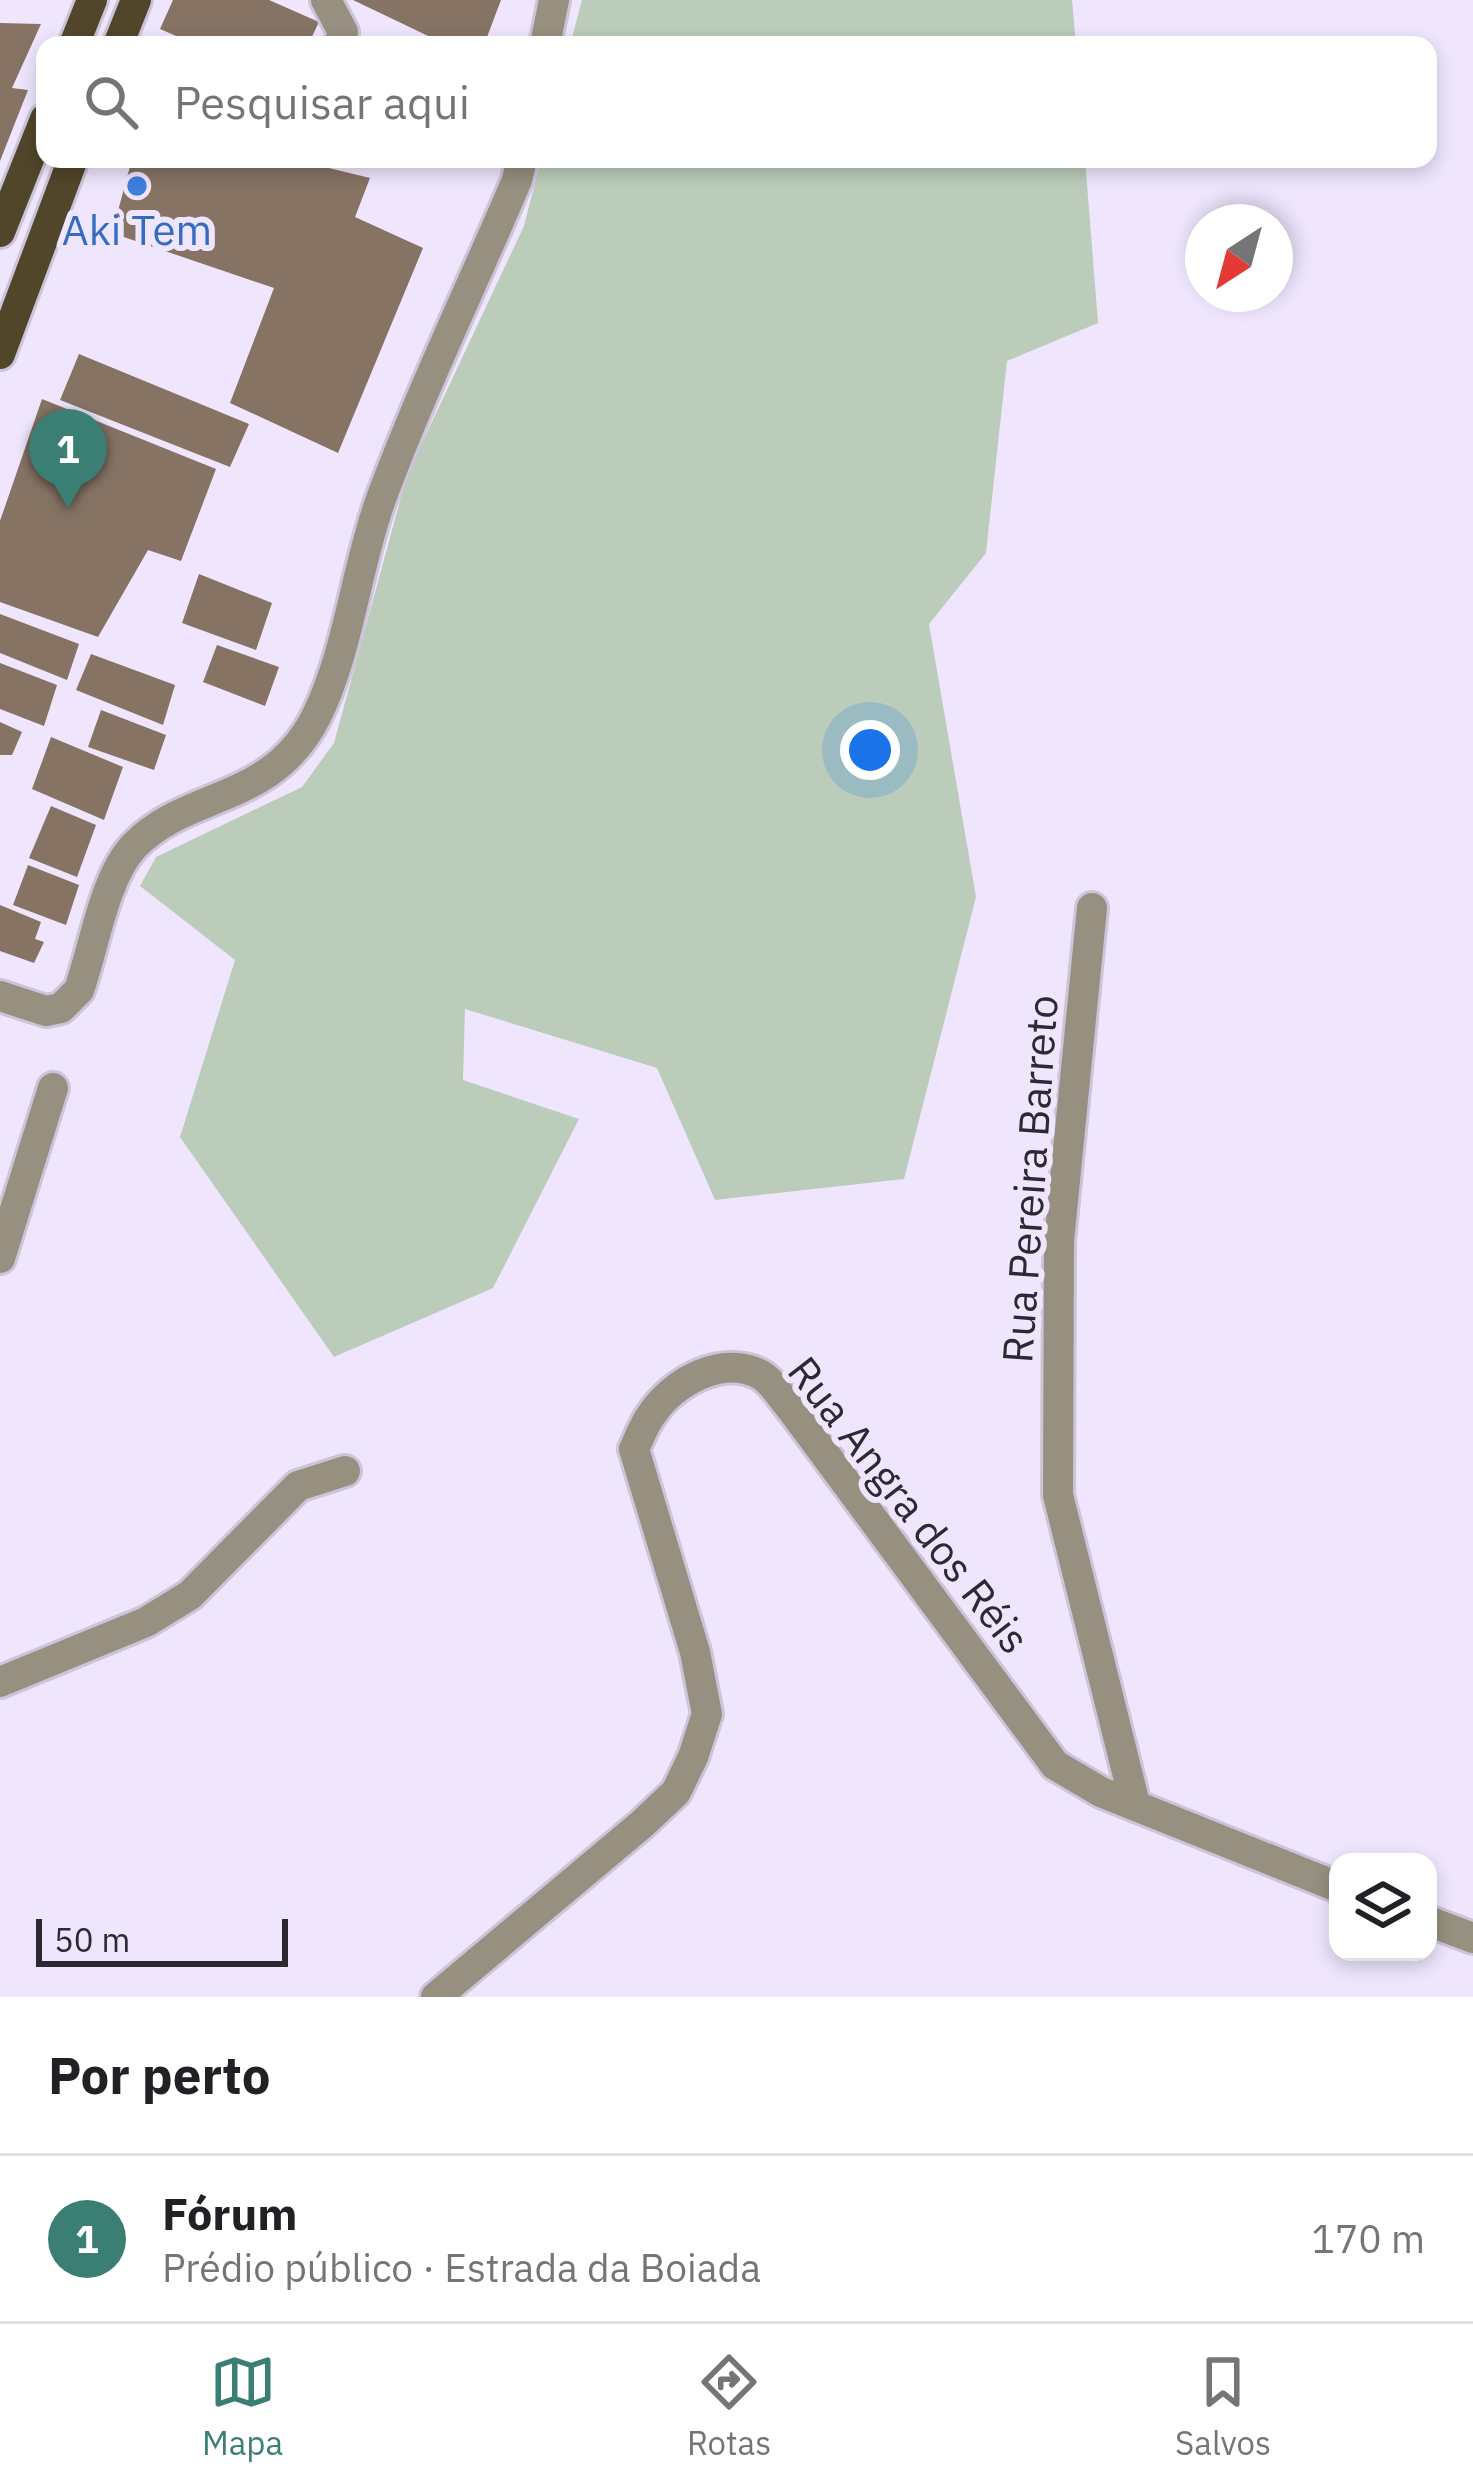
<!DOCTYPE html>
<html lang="pt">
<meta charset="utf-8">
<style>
body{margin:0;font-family:"IBM Plex Sans",sans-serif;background:#f2f2f2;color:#202124}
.controls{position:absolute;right:36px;bottom:36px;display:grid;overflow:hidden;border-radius:24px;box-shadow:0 6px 18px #0003}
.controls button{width:108px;height:108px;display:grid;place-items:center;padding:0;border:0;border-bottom:3px solid #e0e0e0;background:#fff;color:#202124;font:60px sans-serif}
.compass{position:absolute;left:1185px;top:204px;width:108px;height:108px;border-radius:50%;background:#fff;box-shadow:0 6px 18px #0003;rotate:216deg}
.scale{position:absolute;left:36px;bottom:30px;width:252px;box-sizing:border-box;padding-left:12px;border:6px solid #2d2932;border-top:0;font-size:33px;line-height:42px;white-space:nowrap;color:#2d2932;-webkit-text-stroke:9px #efe6fe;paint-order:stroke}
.you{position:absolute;left:870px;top:750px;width:42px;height:42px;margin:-30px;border:9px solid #fff;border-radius:50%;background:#1a73e8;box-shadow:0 0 0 18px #1a73e833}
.badge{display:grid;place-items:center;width:78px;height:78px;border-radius:50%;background:#3b7f74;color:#fff;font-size:39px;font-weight:700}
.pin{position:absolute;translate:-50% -99px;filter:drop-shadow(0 3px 6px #0008)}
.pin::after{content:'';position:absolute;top:63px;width:42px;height:36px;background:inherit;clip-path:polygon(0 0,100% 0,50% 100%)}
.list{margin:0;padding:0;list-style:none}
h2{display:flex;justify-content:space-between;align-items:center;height:156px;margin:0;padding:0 48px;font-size:51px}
h2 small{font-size:39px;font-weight:400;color:#757577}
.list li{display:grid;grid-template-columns:78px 1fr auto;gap:36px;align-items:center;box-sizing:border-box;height:168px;padding:0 48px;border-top:3px solid #e0e0e0}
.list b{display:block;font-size:45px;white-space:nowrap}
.list p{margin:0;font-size:39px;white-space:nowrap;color:#757577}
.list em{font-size:39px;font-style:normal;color:#757577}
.icon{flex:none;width:66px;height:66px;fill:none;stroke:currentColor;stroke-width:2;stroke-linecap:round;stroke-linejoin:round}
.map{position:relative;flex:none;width:1473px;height:1997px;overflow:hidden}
.search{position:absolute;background:#fff;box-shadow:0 6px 18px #0003;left:36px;right:36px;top:36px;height:132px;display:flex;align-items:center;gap:30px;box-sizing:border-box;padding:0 42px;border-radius:24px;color:#757577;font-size:45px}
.sheet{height:324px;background:#fff}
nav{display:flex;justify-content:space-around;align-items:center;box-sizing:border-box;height:168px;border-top:3px solid #e0e0e0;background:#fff;font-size:33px;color:#757577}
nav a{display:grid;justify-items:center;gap:6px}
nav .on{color:#3b7f74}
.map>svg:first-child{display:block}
.green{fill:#bbcdba}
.building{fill:#867364}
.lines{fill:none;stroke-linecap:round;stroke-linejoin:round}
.minor-casing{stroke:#ccc4d9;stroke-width:36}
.major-casing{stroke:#ccc4d9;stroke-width:36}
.minor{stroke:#979080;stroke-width:30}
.major{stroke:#52462a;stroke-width:30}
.shop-dot{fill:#3f7fe0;stroke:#efe6fe;stroke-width:4.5}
.labels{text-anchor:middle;stroke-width:12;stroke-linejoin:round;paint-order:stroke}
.shop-label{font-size:42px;fill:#366cbe;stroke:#efe6fe}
.street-label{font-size:42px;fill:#2d2932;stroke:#efe6fe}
</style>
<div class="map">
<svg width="1473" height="1997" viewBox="0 0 1473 1997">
<rect width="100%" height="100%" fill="#efe6fe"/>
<path class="green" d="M 582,0 L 1072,0 L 1076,45 L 570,45 Z
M 541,159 L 1085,159 L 1098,323 L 1007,361 L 986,553 L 929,624 L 976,897 L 904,1179 L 715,1200 L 657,1068 L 465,1009 L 463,1080 L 579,1119 L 493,1288 L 334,1357 L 180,1137 L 235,960 L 140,886 L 156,857 L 302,787 L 334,743 L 407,475 L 524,226 Z"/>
<path class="building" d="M 173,0 L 269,0 L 319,22 L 308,45 L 197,45 L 160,29 Z
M 353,0 L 501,0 L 484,45 L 447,45 Z
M 0,23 L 41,24 L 12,88 L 28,90 L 0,161 Z
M 132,159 L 292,159 L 370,178 L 355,217 L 423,248 L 338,453 L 230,403 L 274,288 L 112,233 Z
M 79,354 L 249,424 L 230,467 L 60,400 Z
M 42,399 L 216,469 L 181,561 L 148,550 L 98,637 L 0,602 L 0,521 Z
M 199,574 L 272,603 L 256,650 L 182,623 Z
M 0,614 L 79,644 L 67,680 L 0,653 Z
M 217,645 L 279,667 L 265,706 L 203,682 Z
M 91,654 L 175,685 L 163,725 L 76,690 Z
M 0,663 L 57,685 L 44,726 L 0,709 Z
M 101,710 L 166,735 L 154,770 L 88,747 Z
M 0,722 L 22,732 L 12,755 L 0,755 Z
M 51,737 L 123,767 L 104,820 L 32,789 Z
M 51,806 L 96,825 L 77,877 L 29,858 Z
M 28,865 L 79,885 L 66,925 L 13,905 Z
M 0,905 L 41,922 L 35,939 L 44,942 L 34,963 L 0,951 Z"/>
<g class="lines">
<defs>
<path id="minor" d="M 326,0 L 343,32 L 339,45
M 545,45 L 554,0
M 1092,908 L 1059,1241 L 1058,1495 L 1135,1804
M 0,996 L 46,1011 L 61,1008 L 79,990 C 94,948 104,878 134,846 C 188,790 271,805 316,717 C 349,651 356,567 381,499 C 421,391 472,286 517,180 L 522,159
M 0,1258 L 53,1088
M 0,1682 L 146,1622 L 190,1595 L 298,1486 L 345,1471
M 1428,1921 L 1473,1938
M 436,1997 L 642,1824 L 676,1792 L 693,1757 L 707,1714 L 695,1652 L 634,1449 C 640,1437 644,1424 652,1414 C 673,1382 723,1354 761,1375 C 773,1382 783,1400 793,1411 L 1055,1765 L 1101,1792 L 1338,1887"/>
<path id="major" d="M 74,45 L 92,0
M 118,45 L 136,0
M 0,232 L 45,119
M 0,354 L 73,159"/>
</defs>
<use href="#minor" class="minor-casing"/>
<use href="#major" class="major-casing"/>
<use href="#minor" class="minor"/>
<use href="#major" class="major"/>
</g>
<circle class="shop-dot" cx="137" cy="186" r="12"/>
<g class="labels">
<g class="shop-label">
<text x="137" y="245">Aki Tem</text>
</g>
<g class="street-label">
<text transform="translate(1030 1179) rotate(-86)" y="15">Rua Pereira Barreto</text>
<text transform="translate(909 1505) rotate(52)" y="15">Rua Angra dos Réis</text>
</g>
</g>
</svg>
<div class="controls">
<button><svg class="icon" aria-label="layers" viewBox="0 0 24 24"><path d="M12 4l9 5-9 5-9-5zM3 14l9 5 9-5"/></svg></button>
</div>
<svg class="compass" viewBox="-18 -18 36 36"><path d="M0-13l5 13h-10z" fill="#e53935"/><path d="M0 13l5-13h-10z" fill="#757577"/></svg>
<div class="scale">50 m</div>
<div class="you"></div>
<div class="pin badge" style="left:68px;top:508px">1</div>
<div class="search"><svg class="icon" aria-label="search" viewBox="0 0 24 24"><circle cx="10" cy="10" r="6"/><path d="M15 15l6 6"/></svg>Pesquisar aqui</div>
</div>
<section class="sheet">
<h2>Por perto<small></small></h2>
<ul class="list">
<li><span class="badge">1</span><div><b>Fórum</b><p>Prédio público · Estrada da Boiada</p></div><em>170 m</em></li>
</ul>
</section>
<nav>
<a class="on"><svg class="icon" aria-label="map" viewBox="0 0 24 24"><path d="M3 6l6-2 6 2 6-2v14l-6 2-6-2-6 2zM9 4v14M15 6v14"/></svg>Mapa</a>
<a><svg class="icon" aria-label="directions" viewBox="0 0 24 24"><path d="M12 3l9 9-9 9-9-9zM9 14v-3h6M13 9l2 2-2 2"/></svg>Rotas</a>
<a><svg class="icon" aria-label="saved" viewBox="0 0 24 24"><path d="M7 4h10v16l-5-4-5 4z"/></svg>Salvos</a>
</nav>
